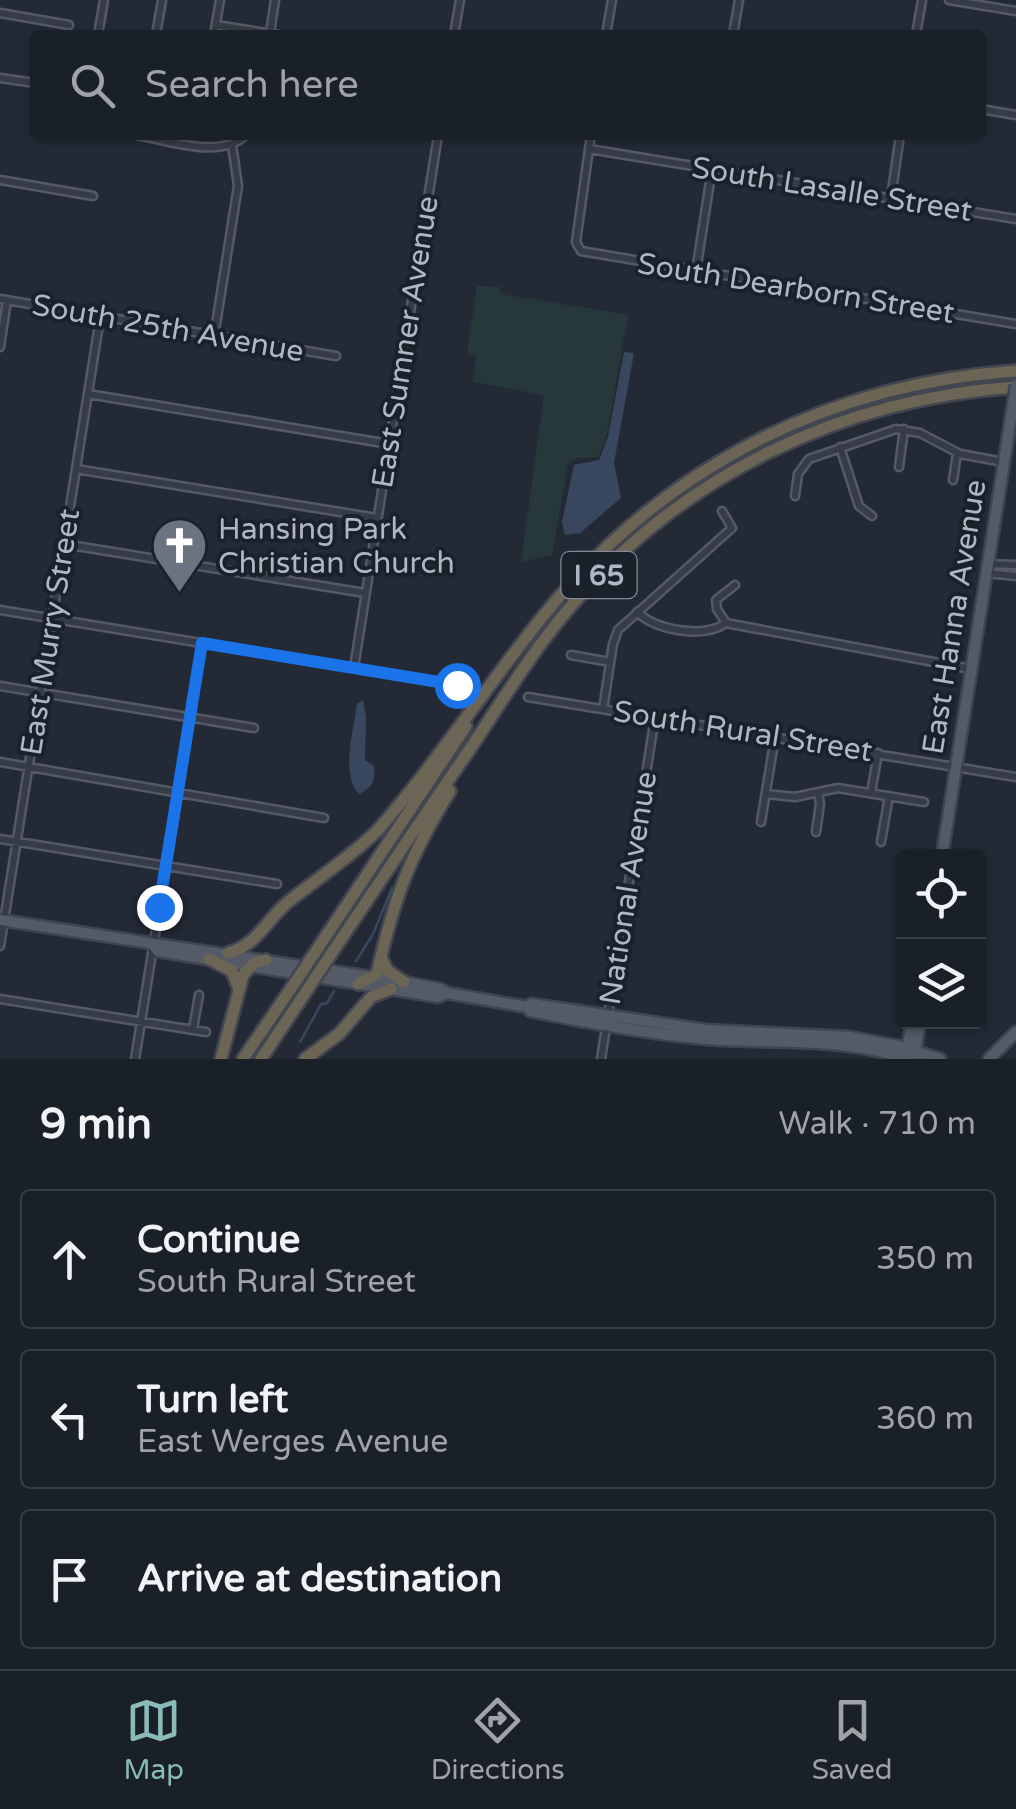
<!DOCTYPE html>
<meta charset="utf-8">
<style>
body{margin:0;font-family:"Varela Round",sans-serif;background:#232830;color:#f1f3f6}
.controls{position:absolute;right:30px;bottom:30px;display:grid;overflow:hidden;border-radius:10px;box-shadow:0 2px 8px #0004}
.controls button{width:90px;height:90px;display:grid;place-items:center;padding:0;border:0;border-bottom:2px solid #383e45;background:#1a2028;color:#f1f3f6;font:50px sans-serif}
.stop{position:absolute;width:30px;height:30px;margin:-22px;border:8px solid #1a73e8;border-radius:50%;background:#fff}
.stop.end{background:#1a73e8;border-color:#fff;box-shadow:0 2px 10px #0008}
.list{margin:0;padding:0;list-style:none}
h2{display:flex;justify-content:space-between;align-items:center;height:130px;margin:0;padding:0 40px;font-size:42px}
h2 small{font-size:32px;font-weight:400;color:#9fa3a8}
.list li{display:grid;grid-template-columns:65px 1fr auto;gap:30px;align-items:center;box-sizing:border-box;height:140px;margin:0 20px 20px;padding:0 20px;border:2px solid #383e45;border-radius:10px}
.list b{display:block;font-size:38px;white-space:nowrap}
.list p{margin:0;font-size:32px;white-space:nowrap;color:#9fa3a8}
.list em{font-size:32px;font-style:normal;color:#9fa3a8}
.icon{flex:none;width:55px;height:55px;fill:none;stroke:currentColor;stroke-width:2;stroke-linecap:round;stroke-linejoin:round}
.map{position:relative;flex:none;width:1016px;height:1059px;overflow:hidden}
.search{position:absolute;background:#1a2028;box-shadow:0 2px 8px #0004;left:30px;right:30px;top:30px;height:110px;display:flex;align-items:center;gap:25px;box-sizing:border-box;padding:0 35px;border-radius:10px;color:#9fa3a8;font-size:38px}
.sheet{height:610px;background:#1a2028}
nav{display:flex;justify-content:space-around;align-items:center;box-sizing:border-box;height:140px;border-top:2px solid #383e45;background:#1a2028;font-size:28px;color:#9fa3a8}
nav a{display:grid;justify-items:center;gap:5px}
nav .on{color:#8bbbb9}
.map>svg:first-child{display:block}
.green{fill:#27383a}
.water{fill:#39475e}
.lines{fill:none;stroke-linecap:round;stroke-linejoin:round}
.stream{stroke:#39475e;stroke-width:2.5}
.minor-casing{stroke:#545965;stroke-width:11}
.major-casing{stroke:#3f4550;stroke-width:15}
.highway-casing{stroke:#414651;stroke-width:16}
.minor{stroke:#363c47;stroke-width:6}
.major{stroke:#545b67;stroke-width:10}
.highway{stroke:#6c6454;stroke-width:11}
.major-bridge-casing{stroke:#3f4550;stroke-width:15;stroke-linecap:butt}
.highway-bridge-casing{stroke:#414651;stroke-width:16;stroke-linecap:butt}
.major-bridge{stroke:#545b67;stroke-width:10}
.highway-bridge{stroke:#6c6454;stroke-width:11}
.route{stroke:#1a73e8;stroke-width:12}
.labels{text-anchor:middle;stroke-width:8;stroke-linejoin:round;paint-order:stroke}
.shield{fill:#1b212b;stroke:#848995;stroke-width:2.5}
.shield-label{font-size:28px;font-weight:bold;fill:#b1b6c3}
.street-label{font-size:30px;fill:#b1b6c3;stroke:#1b212b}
.poi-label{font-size:30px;fill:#b1b6c3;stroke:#1b212b;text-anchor:start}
</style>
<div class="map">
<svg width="1016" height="1059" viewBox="0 0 1016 1059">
<rect width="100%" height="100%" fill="#232a36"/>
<path class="green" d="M 477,286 L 500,287 L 500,294 L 628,315 L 608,429 L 599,457 L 576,458 L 568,465 L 552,555 L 521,562 L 544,395 L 473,382 L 476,357 L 467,352 Z"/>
<path class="water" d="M 624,352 L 634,353 L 614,463 L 621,498 L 580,533 L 565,535 L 562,522 L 574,465 L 599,460 L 608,437 Z
M 363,700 L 366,717 L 365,760 L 374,766 C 376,781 372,788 359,794 C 340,774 354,729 357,704 Z"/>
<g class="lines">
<path class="stream" d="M 356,961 L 373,934 L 392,888
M 300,1042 L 321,1004 L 327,1003 L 334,991"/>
<defs>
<path id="minor" d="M 949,0 L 1016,11
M 0,13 L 69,25
M 216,25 L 279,35
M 270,33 L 275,0
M 98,35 L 104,0
M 156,35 L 162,0
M 214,35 L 220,0
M 454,35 L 460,0
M 606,35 L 612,0
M 733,35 L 739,0
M 916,35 L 922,0
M 0,78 L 35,83
M 981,109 L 1016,115
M 136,135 C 169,140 219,160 246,135
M 591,135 L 576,242 L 581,251 L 1016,324
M 589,149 L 1016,219
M 0,180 L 93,196
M 891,198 L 900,135
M 696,271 L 712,169
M 0,299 L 336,356
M 214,337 L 238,186 L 232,145
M 0,347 L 7,300
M 88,394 L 389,444
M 840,447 L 859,506 L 872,516
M 899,467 L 904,429
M 76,469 L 377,518
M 953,480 L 957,453
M 795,496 L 798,474 L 809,459 L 896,429 L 920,433 L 960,454 L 1004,462
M 64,544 L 365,593
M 987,564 L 1016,565
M 987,573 L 1016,576
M 0,610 L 457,685
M 637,612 C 656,630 703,639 726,623 L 971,669
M 726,623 L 717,609 L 716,600 L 735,585
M 571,655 L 610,662
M 354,668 L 438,135
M 0,686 L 254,728
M 528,697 L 1016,777
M 603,709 L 613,644 L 618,630 L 732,528 L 722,511
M 0,762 L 324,818
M 871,793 L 878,753
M 766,794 L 795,797 L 838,788 L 924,802
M 761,822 L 775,737
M 816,832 L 820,804 L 818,792
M 0,839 L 277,884
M 881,842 L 889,796
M 0,946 L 100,318
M 0,999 L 206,1032
M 193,1029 L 199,995
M 135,1059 L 202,643
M 601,1059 L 655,717"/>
<path id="major" d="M 942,856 L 1013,405
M 0,920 L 404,982 L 440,989 L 447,993 L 527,1007 L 530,1011 C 588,1023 648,1034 707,1039 C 775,1044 843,1037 908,1059
M 153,945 L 158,951 L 427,995 L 438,997 L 447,993
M 527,1007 L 531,1004 L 706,1030 L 850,1037 L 898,1046 L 940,1059
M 906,1055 L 912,1022
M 914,1058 L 920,1022
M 989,1059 L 1016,1032"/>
<path id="highway" d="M 228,953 C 258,945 266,920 288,902 C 318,878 349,858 377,831 C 436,764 487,685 544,615 C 664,467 827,384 1016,371
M 314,954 L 466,726
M 329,957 C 376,888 422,818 470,749 C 502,701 533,650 571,606 C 684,473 843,399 1016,387
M 381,957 L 387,970 L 404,982
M 209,959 L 232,971 L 239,989
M 358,984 L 377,974 C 394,898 409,857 450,791
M 221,1059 L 243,975 L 254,963 L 266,960
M 243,1059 L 292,987
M 261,1059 L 307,990
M 305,1059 L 339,1034 L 371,997 L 391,989"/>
</defs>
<use href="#minor" class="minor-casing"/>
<use href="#major" class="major-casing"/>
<use href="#highway" class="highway-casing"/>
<use href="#minor" class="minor"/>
<use href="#major" class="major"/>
<use href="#highway" class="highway"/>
<defs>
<path id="major-bridge" d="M 1013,405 L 1016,385"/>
<path id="highway-bridge" d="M 292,987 L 314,954
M 307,990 L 329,957"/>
</defs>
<use href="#major-bridge" class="major-bridge-casing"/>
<use href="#highway-bridge" class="highway-bridge-casing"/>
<use href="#major-bridge" class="major-bridge"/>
<use href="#highway-bridge" class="highway-bridge"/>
</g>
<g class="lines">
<path class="route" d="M 159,907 L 202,643 L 457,685"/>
</g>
<defs>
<symbol id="church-pin" viewBox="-11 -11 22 30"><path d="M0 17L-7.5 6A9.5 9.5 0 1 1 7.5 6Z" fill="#6b7280" stroke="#1b212b"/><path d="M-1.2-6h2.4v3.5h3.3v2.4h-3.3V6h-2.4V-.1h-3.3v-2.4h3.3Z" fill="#fff"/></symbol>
</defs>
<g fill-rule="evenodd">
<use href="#church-pin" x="148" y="514" width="63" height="86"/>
</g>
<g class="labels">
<rect class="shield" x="561.5" y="552" width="75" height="46" rx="8"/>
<g class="shield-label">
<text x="599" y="585">I 65</text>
</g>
<g class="street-label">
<text transform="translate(832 189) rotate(9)" y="10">South Lasalle Street</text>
<text transform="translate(796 288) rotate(9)" y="10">South Dearborn Street</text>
<text transform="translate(168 328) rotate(10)" y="10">South 25th Avenue</text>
<text transform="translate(405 342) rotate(-81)" y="10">East Sumner Avenue</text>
<text transform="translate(954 617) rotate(-81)" y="10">East Hanna Avenue</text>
<text transform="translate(50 632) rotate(-81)" y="10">East Murry Street</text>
<text transform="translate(743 731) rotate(9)" y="10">South Rural Street</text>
<text transform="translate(628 888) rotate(-81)" y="10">National Avenue</text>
</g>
<g class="poi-label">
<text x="218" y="539">Hansing Park<tspan x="218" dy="34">Christian Church</tspan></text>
</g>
</g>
</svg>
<div class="controls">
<button><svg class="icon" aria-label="locate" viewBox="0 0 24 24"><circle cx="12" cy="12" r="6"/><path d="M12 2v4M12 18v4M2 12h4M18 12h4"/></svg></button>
<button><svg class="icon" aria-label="layers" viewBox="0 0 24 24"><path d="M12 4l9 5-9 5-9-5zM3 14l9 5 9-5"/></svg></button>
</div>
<div class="stop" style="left:457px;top:685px"></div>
<div class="stop end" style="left:159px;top:907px"></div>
<div class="search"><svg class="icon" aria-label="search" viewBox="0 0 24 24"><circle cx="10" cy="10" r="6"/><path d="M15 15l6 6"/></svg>Search here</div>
</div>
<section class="sheet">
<h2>9 min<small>Walk · 710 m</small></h2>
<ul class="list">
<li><svg class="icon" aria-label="ahead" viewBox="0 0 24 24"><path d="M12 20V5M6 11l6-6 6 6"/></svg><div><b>Continue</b><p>South Rural Street</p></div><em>350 m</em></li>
<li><svg class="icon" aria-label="left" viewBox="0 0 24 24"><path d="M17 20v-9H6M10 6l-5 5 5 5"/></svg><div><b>Turn left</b><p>East Werges Avenue</p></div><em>360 m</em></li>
<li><svg class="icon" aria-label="arrive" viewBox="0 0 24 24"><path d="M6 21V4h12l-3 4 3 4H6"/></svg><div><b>Arrive at destination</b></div></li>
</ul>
</section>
<nav>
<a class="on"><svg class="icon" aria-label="map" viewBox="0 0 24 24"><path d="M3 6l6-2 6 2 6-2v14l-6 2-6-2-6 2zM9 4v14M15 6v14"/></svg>Map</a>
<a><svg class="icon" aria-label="directions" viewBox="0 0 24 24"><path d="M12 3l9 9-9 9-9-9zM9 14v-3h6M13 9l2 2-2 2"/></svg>Directions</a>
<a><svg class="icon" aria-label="saved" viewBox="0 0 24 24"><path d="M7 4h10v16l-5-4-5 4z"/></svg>Saved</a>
</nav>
